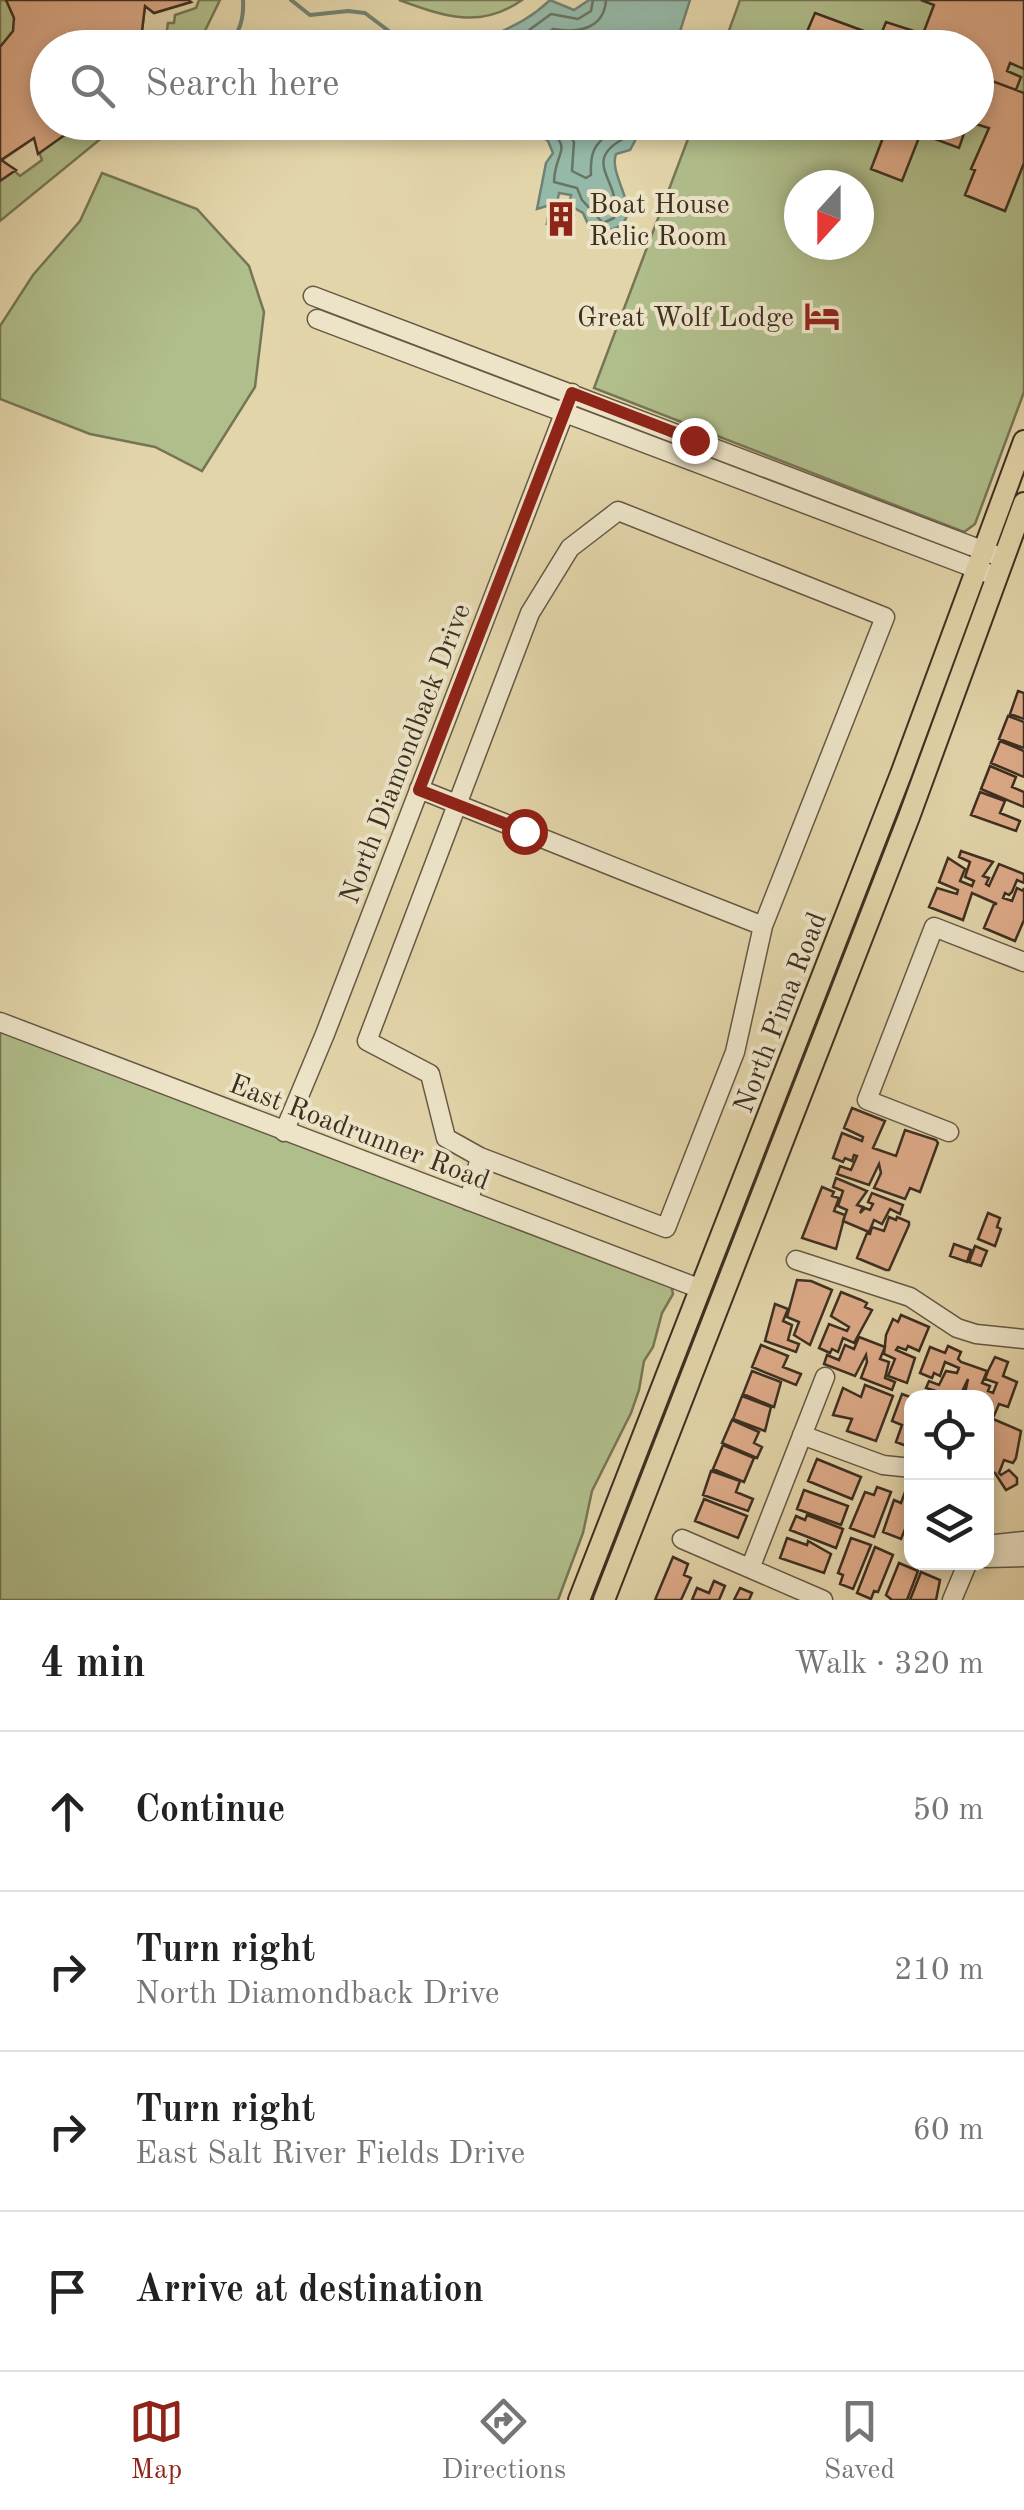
<!DOCTYPE html>
<meta charset="utf-8">
<style>
body{margin:0;font-family:"Old Standard TT",serif;background:#f2f2f2;color:#222}
.controls{position:absolute;right:30px;bottom:30px;display:grid;overflow:hidden;border-radius:20px;box-shadow:0 5px 15px #0003}
.controls button{width:90px;height:90px;display:grid;place-items:center;padding:0;border:0;border-bottom:2px solid #e0e0e0;background:#fff;color:#222;font:50px sans-serif}
.compass{position:absolute;left:784px;top:170px;width:90px;height:90px;border-radius:50%;background:#fff;box-shadow:0 5px 15px #0003;rotate:201deg}
.stop{position:absolute;width:30px;height:30px;margin:-22px;border:8px solid #8f2418;border-radius:50%;background:#fff}
.stop.end{background:#8f2418;border-color:#fff;box-shadow:0 2px 10px #0008}
.list{margin:0;padding:0;list-style:none}
h2{display:flex;justify-content:space-between;align-items:center;height:130px;margin:0;padding:0 40px;font-size:42px}
h2 small{font-size:32px;font-weight:400;color:#767676}
.list li{display:grid;grid-template-columns:65px 1fr auto;gap:30px;align-items:center;box-sizing:border-box;height:160px;padding:0 40px;border-top:2px solid #e0e0e0}
.list b{display:block;font-size:38px;white-space:nowrap}
.list p{margin:0;font-size:32px;white-space:nowrap;color:#767676}
.list em{font-size:32px;font-style:normal;color:#767676}
.icon{flex:none;width:55px;height:55px;fill:none;stroke:currentColor;stroke-width:2;stroke-linecap:round;stroke-linejoin:round}
.map{position:relative;flex:none;width:1024px;height:1600px;overflow:hidden}
.search{position:absolute;background:#fff;box-shadow:0 5px 15px #0003;left:30px;right:30px;top:30px;height:110px;display:flex;align-items:center;gap:25px;box-sizing:border-box;padding:0 35px;border-radius:55px;color:#767676;font-size:38px}
.sheet{height:770px;background:#fff}
nav{display:flex;justify-content:space-around;align-items:center;box-sizing:border-box;height:140px;border-top:2px solid #e0e0e0;background:#fff;font-size:28px;color:#767676}
nav a{display:grid;justify-items:center;gap:5px}
nav .on{color:#8f2418}
.map>svg:first-child{display:block}
.green{fill:#b0be8b;stroke:#767656;stroke-width:2.5;fill-rule:evenodd}
.water{fill:#95b9a8;stroke:#728272;stroke-width:2.5}
.lines{fill:none;stroke-linecap:round;stroke-linejoin:round}
.shore{stroke:#697464;stroke-width:2.5}
.stream{stroke:#728272;stroke-width:4}
.building{fill:#deab89;stroke:#3d2f21;stroke-width:2.5}
.minor-casing{stroke:#665843;stroke-width:21}
.major-casing{stroke:#3d2f21;stroke-width:24}
.minor{stroke:#ede4c8;stroke-width:18}
.major{stroke:#e3d5aa;stroke-width:20}
.route{stroke:#8f2418;stroke-width:12}
.labels{text-anchor:middle;stroke-width:8;stroke-linejoin:round;paint-order:stroke}
.poi-label{font-size:28px;fill:#3d2f21;stroke:#ede4c8;text-anchor:start}
.street-label{font-size:28px;fill:#3d2f21;stroke:#ede4c8}
</style>
<div class="map">
<svg width="1024" height="1600" viewBox="0 0 1024 1600">
<rect width="100%" height="100%" fill="#e3d5aa"/>
<filter id="stains"><feTurbulence type="fractalNoise" baseFrequency=".002" numOctaves="4"/><feColorMatrix values="0 0 0 0 .2 0 0 0 0 .09 0 0 0 0 .02 0 0 0 .5 -.17"/></filter>
<radialGradient id="worn" r=".72"><stop offset=".6" stop-color="#630" stop-opacity="0"/><stop offset="1" stop-color="#630" stop-opacity=".3"/></radialGradient>
<path class="green" d="M 0,0 L 191,2 L 154,13 L 145,6 L 140,47 L 48,48 L 48,122 L 120,123 L 0,221 ZM 34,138 L 42,160 L 20,176 L 2,160 Z
M 199,0 L 220,0 L 197,47 L 162,47 L 163,43 L 174,45 L 175,39 L 166,36 L 168,23 L 174,23 L 175,15 L 196,8 Z
M 399,0 L 522,0 C 480,30 443,16 399,0 Z
M 740,0 L 1024,0 L 1024,392 L 975,524 L 964,532 L 594,388 L 694,123 L 976,122 L 976,48 L 723,47 ZM 799,185 L 859,185 L 859,245 L 799,245 Z
M 102,173 L 197,209 L 249,266 L 264,312 L 255,387 L 202,471 L 155,447 L 90,434 L 0,399 L 0,326 L 33,275 L 80,221 Z
M 0,1031 L 671,1285 L 673,1294 L 662,1313 L 653,1347 L 644,1361 L 639,1390 L 631,1413 L 592,1491 L 583,1533 L 558,1600 L 0,1600 Z"/>
<path class="water" d="M 550,0 L 574,10 L 589,0 L 690,0 L 675,47 L 472,47 C 501,29 523,26 550,0 Z
M 523,123 L 634,123 L 637,137 L 630,150 L 616,154 C 606,180 661,229 592,233 L 583,213 L 569,205 L 571,195 L 559,193 L 557,203 L 537,209 L 546,163 L 553,153 L 548,141 Z"/>
<g class="lines">
<path class="shore" d="M 489,48 L 521,36 L 551,14 L 578,19 L 591,11 L 593,0
M 525,48 L 553,29 C 577,33 604,30 606,0
M 538,122 C 578,150 555,147 554,182 L 577,188 L 582,200 L 603,223 L 614,218 C 624,182 578,162 625,138 L 625,122
M 561,122 L 574,142 L 572,171 L 586,178 L 591,175 C 589,136 608,144 613,122"/>
<path class="stream" d="M 291,0 L 310,15 L 348,11 L 365,13 L 406,44
M 227,48 C 240,32 244,19 243,0"/>
</g>
<path class="building" d="M 6,0 L 188,0 L 191,2 L 154,13 L 145,6 L 140,48 L 48,48 L 48,122 L 83,122 L 38,154 L 34,138 L 1,160 L 16,170 L 0,181 L 0,47 L 13,31 L 14,18 Z
M 921,0 L 1024,0 L 1024,69 L 1010,63 L 1007,71 L 1021,77 L 1016,90 L 976,75 L 976,48 L 907,48 L 880,37 L 886,22 L 923,34 L 934,5 Z
M 815,13 L 880,37 L 907,48 L 800,48 Z
M 976,75 L 1024,93 L 1024,163 L 1005,211 L 965,195 L 975,170 L 971,169 L 989,128 L 969,122 L 976,122 Z
M 777,122 L 819,122 L 814,136 Z
M 889,122 L 968,122 L 959,148 Z
M 889,122 L 920,135 L 902,181 L 871,169 Z
M 549,210 L 574,215 L 572,228 L 547,224 Z
M 1018,691 L 1024,693 L 1024,719 L 1010,714 Z
M 1008,716 L 1024,722 L 1024,748 L 999,739 Z
M 1000,741 L 1024,751 L 1024,777 L 991,763 Z
M 990,766 L 1016,777 L 1012,787 L 1024,792 L 1024,807 L 981,789 Z
M 980,792 L 1005,801 L 1000,813 L 1020,821 L 1016,831 L 971,815 Z
M 961,851 L 993,862 L 983,876 L 989,878 L 986,884 L 989,886 L 999,864 L 1024,874 L 1024,883 L 1017,880 L 1012,892 L 1009,895 L 1005,893 L 1003,898 L 1012,901 L 1017,888 L 1023,891 L 1024,888 L 1024,920 L 1015,941 L 984,928 L 994,904 L 997,904 L 972,893 L 963,920 L 929,907 L 937,888 L 957,894 L 958,890 L 939,882 L 948,858 L 965,869 L 960,881 L 972,886 L 974,881 L 965,877 L 970,862 L 959,857 Z
M 852,1108 L 885,1121 L 873,1148 L 896,1156 L 905,1130 L 936,1140 L 938,1143 L 920,1192 L 910,1188 L 905,1199 L 874,1188 L 881,1173 L 879,1164 L 869,1185 L 837,1174 L 840,1166 L 851,1170 L 857,1156 L 854,1155 L 852,1161 L 845,1158 L 843,1162 L 833,1158 L 842,1133 L 862,1141 L 863,1137 L 844,1128 Z
M 836,1178 L 867,1191 L 857,1205 L 863,1207 L 860,1213 L 865,1208 L 870,1210 L 873,1204 L 868,1202 L 872,1193 L 903,1205 L 900,1214 L 890,1209 L 882,1224 L 874,1220 L 869,1232 L 843,1221 L 847,1210 L 838,1206 L 843,1191 L 833,1187 Z
M 822,1187 L 834,1192 L 832,1196 L 839,1198 L 834,1211 L 845,1215 L 836,1249 L 802,1238 Z
M 988,1213 L 1000,1218 L 997,1227 L 1001,1229 L 995,1246 L 978,1239 Z
M 889,1217 L 896,1220 L 897,1217 L 909,1222 L 909,1225 L 889,1270 L 886,1270 L 857,1258 L 867,1233 L 870,1234 L 872,1227 L 884,1231 Z
M 954,1244 L 971,1250 L 967,1262 L 950,1256 Z
M 975,1246 L 987,1251 L 981,1266 L 969,1262 Z
M 797,1280 L 811,1281 L 832,1290 L 810,1345 L 794,1335 L 799,1322 L 787,1317 Z
M 841,1292 L 861,1300 L 867,1303 L 865,1307 L 872,1310 L 854,1343 L 843,1338 L 838,1352 L 832,1349 L 830,1353 L 819,1348 L 829,1324 L 847,1331 L 849,1327 L 831,1316 Z
M 775,1304 L 788,1309 L 783,1321 L 792,1325 L 788,1340 L 799,1344 L 796,1352 L 765,1341 Z
M 901,1315 L 929,1327 L 919,1351 L 908,1346 L 906,1350 L 898,1347 L 896,1350 L 915,1358 L 907,1383 L 888,1376 L 895,1359 L 884,1354 L 886,1335 L 893,1319 L 898,1322 Z
M 859,1337 L 885,1347 L 880,1359 L 889,1362 L 885,1378 L 895,1382 L 892,1390 L 861,1378 L 867,1362 L 866,1355 L 855,1376 L 824,1364 L 827,1355 L 839,1360 L 845,1345 L 854,1349 Z
M 761,1345 L 788,1356 L 783,1367 L 801,1374 L 796,1385 L 752,1367 Z
M 948,1346 L 961,1352 L 958,1359 L 961,1362 L 987,1371 L 982,1383 L 990,1386 L 988,1391 L 993,1393 L 997,1383 L 985,1379 L 988,1371 L 995,1357 L 1008,1362 L 1003,1376 L 1017,1382 L 1008,1407 L 999,1404 L 994,1416 L 986,1413 L 986,1398 L 964,1398 L 968,1379 L 959,1398 L 926,1388 L 929,1381 L 939,1385 L 946,1371 L 957,1373 L 959,1368 L 945,1362 L 940,1376 L 934,1373 L 932,1378 L 920,1373 L 930,1347 L 945,1353 Z
M 752,1371 L 781,1382 L 774,1407 L 743,1394 Z
M 865,1385 L 893,1396 L 876,1441 L 847,1431 L 852,1419 L 833,1415 L 843,1388 L 861,1397 Z
M 902,1394 L 913,1398 L 909,1447 L 896,1442 L 902,1425 L 892,1421 Z
M 742,1396 L 771,1407 L 765,1431 L 733,1419 Z
M 986,1416 L 1021,1431 L 1016,1458 L 1013,1463 L 1004,1460 L 999,1473 L 1001,1475 L 1009,1470 L 1017,1478 L 1017,1484 L 1006,1490 L 995,1473 L 986,1469 Z
M 732,1420 L 759,1432 L 754,1443 L 762,1447 L 757,1458 L 722,1443 Z
M 723,1445 L 754,1458 L 744,1482 L 713,1469 Z
M 817,1459 L 861,1477 L 852,1499 L 808,1481 Z
M 711,1471 L 740,1481 L 736,1492 L 753,1499 L 748,1511 L 703,1495 Z
M 877,1487 L 891,1492 L 874,1537 L 850,1528 L 865,1492 L 874,1495 Z
M 804,1490 L 848,1506 L 841,1525 L 797,1509 Z
M 905,1492 L 912,1494 L 912,1512 L 901,1539 L 883,1532 L 894,1500 L 901,1503 Z
M 704,1499 L 747,1516 L 738,1538 L 695,1521 Z
M 807,1515 L 843,1529 L 836,1548 L 790,1530 L 796,1516 L 805,1520 Z
M 787,1538 L 807,1545 L 808,1541 L 831,1554 L 824,1573 L 780,1558 Z
M 851,1538 L 871,1545 L 853,1589 L 840,1584 L 843,1575 L 838,1573 Z
M 875,1547 L 893,1555 L 878,1592 L 874,1591 L 871,1599 L 857,1593 Z
M 673,1557 L 688,1564 L 684,1575 L 691,1578 L 681,1600 L 655,1600 Z
M 899,1563 L 918,1571 L 907,1600 L 892,1600 L 886,1595 Z
M 921,1572 L 940,1580 L 936,1600 L 910,1600 Z
M 714,1581 L 725,1586 L 719,1600 L 692,1600 L 697,1588 L 709,1593 Z
M 740,1588 L 752,1593 L 749,1600 L 734,1600 Z"/>
<g class="lines">
<defs>
<path id="minor" d="M 313,296 L 1003,558
M 317,319 L 990,574
M 419,789 C 534,835 648,881 763,926 L 885,617 L 618,511 L 570,548 L 530,613 L 367,1041 L 430,1074 L 446,1138 L 480,1157 L 469,1201
M 0,1022 L 701,1289
M 284,1132 L 325,1034 L 572,393
M 949,1132 L 867,1100 L 934,927 L 1024,962
M 480,1157 L 666,1228 L 735,1052 L 763,926
M 796,1260 L 910,1297 L 957,1328 L 976,1334 L 1024,1339
M 802,1435 L 883,1465 L 912,1468
M 682,1539 L 823,1600
M 986,1545 L 1024,1541
M 986,1558 L 1024,1557
M 751,1566 L 825,1377
M 952,1600 L 968,1562"/>
<path id="major" d="M 579,1600 L 901,774 L 1024,441
M 604,1600 L 909,817 L 1024,503"/>
</defs>
<use href="#minor" class="minor-casing"/>
<use href="#major" class="major-casing"/>
<use href="#minor" class="minor"/>
<use href="#major" class="major"/>
</g>
<g class="lines">
<path class="route" d="M 524,831 L 419,790 L 572,393 L 694,440"/>
</g>
<defs>
<symbol id="building-bare" viewBox="-9 -9 18 18"><path d="M-4-6H4V6H1V3H-1V6H-4ZM-2.5-4.3h1.7v1.8h-1.7ZM.8-4.3h1.7v1.8H.8ZM-2.5-1h1.7V.8h-1.7ZM.8-1h1.7V.8H.8Z" fill="#8f2418" stroke="#ede4c8" stroke-width="2.5" paint-order="stroke"/></symbol>
<symbol id="hotel-bare" viewBox="-9 -9 18 18"><path d="M-6-4.5h1.5V1H6V5H4.5V3h-9V5H-6ZM-4 0a1.8 1.8 0 1 1 3.6 0ZM.5 0V-2.5h3Q6-2.5 6 0Z" fill="#8f2418" stroke="#ede4c8" stroke-width="2.5" paint-order="stroke"/></symbol>
</defs>
<g fill-rule="evenodd">
<use href="#building-bare" x="536" y="194" width="50" height="50"/>
<use href="#hotel-bare" x="797" y="291" width="50" height="50"/>
</g>
<g class="labels">
<g class="poi-label">
<text x="589" y="213">Boat House<tspan x="589" dy="32">Relic Room</tspan></text>
<text x="794" y="326" text-anchor="end">Great Wolf Lodge</text>
</g>
<g class="street-label">
<text transform="translate(404 753) rotate(-69)" y="10">North Diamondback Drive</text>
<text transform="translate(779 1012) rotate(-69)" y="10">North Pima Road</text>
<text transform="translate(360 1131) rotate(21)" y="10">East Roadrunner Road</text>
</g>
</g>
<rect width="100%" height="100%" filter="url(#stains)"/>
<rect width="100%" height="100%" fill="url(#worn)"/>
</svg>
<div class="controls">
<button><svg class="icon" aria-label="locate" viewBox="0 0 24 24"><circle cx="12" cy="12" r="6"/><path d="M12 2v4M12 18v4M2 12h4M18 12h4"/></svg></button>
<button><svg class="icon" aria-label="layers" viewBox="0 0 24 24"><path d="M12 4l9 5-9 5-9-5zM3 14l9 5 9-5"/></svg></button>
</div>
<svg class="compass" viewBox="-18 -18 36 36"><path d="M0-13l5 13h-10z" fill="#e53935"/><path d="M0 13l5-13h-10z" fill="#767676"/></svg>
<div class="stop" style="left:524px;top:831px"></div>
<div class="stop end" style="left:694px;top:440px"></div>
<div class="search"><svg class="icon" aria-label="search" viewBox="0 0 24 24"><circle cx="10" cy="10" r="6"/><path d="M15 15l6 6"/></svg>Search here</div>
</div>
<section class="sheet">
<h2>4 min<small>Walk · 320 m</small></h2>
<ul class="list">
<li><svg class="icon" aria-label="ahead" viewBox="0 0 24 24"><path d="M12 20V5M6 11l6-6 6 6"/></svg><div><b>Continue</b></div><em>50 m</em></li>
<li><svg class="icon" aria-label="right" viewBox="0 0 24 24"><path d="M7 20v-9h11M14 6l5 5-5 5"/></svg><div><b>Turn right</b><p>North Diamondback Drive</p></div><em>210 m</em></li>
<li><svg class="icon" aria-label="right" viewBox="0 0 24 24"><path d="M7 20v-9h11M14 6l5 5-5 5"/></svg><div><b>Turn right</b><p>East Salt River Fields Drive</p></div><em>60 m</em></li>
<li><svg class="icon" aria-label="arrive" viewBox="0 0 24 24"><path d="M6 21V4h12l-3 4 3 4H6"/></svg><div><b>Arrive at destination</b></div></li>
</ul>
</section>
<nav>
<a class="on"><svg class="icon" aria-label="map" viewBox="0 0 24 24"><path d="M3 6l6-2 6 2 6-2v14l-6 2-6-2-6 2zM9 4v14M15 6v14"/></svg>Map</a>
<a><svg class="icon" aria-label="directions" viewBox="0 0 24 24"><path d="M12 3l9 9-9 9-9-9zM9 14v-3h6M13 9l2 2-2 2"/></svg>Directions</a>
<a><svg class="icon" aria-label="saved" viewBox="0 0 24 24"><path d="M7 4h10v16l-5-4-5 4z"/></svg>Saved</a>
</nav>
